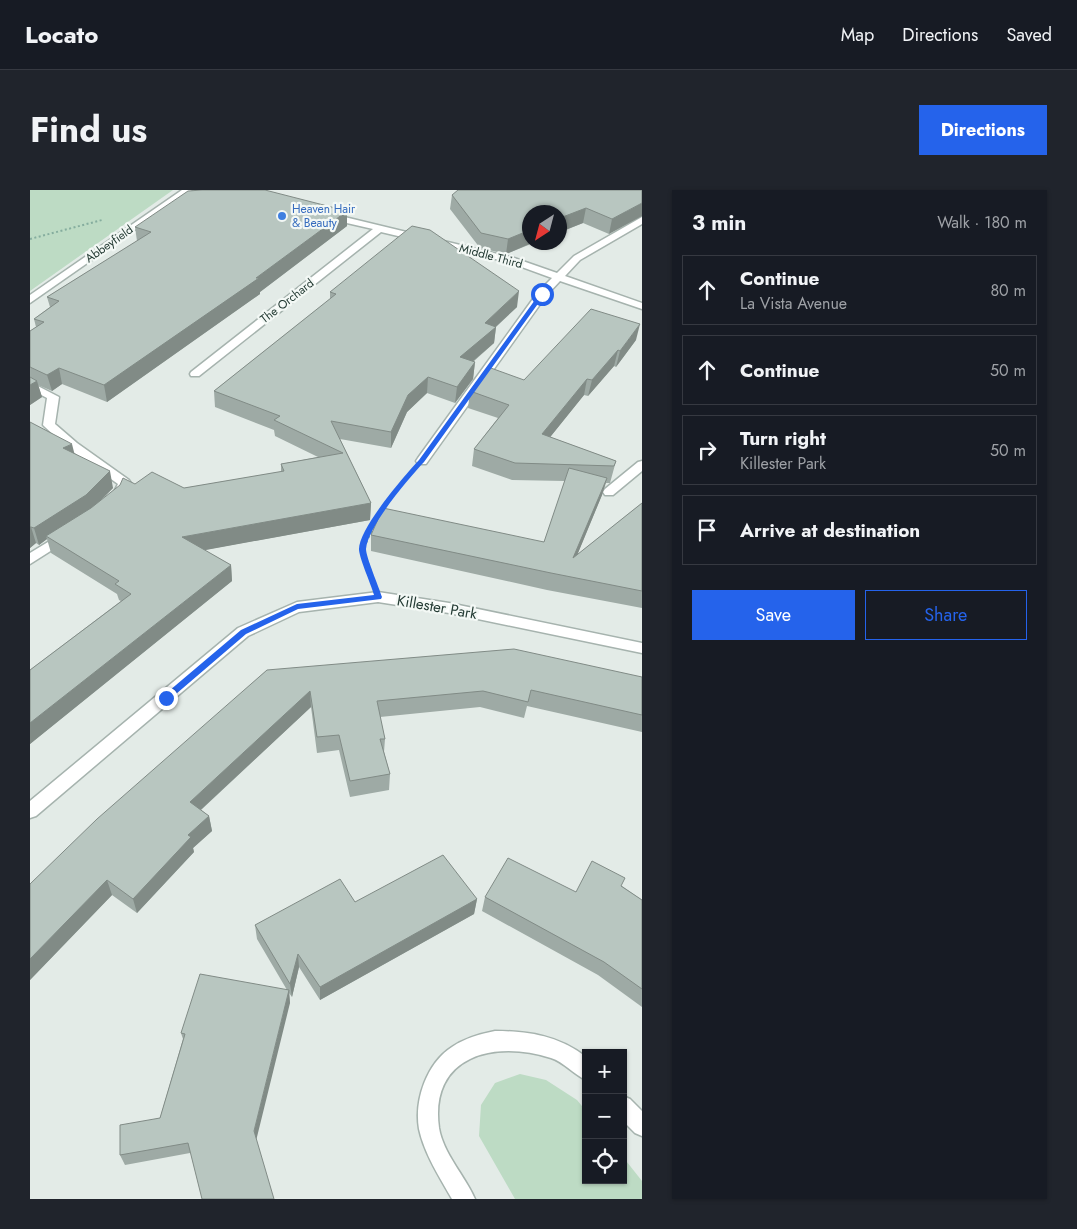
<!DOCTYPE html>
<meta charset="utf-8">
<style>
body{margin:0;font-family:Jost,sans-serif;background:#20242c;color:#f1f3f6}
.controls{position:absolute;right:15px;bottom:15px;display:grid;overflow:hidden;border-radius:0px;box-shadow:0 1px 4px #0004}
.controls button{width:45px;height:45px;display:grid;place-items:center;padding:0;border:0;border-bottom:1px solid #363941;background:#171b24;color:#f1f3f6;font:25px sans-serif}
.compass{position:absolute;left:492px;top:15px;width:45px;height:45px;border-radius:50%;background:#171b24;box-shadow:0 1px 4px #0004;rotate:216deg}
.stop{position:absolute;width:15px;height:15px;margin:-11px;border:4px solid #2563eb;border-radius:50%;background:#fff}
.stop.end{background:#2563eb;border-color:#fff;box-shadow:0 1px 5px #0008}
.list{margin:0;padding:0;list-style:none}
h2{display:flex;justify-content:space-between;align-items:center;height:65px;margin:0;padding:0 20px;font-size:21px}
h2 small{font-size:16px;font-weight:400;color:#9ea1a6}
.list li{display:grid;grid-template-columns:32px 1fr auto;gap:15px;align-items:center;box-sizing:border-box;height:70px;margin:0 10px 10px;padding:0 10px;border:1px solid #363941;border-radius:0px}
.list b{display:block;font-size:19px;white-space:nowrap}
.list p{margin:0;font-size:16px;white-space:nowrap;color:#9ea1a6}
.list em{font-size:16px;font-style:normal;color:#9ea1a6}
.actions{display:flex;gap:10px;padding:15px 20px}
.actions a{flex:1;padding:11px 0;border:1px solid #2563eb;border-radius:0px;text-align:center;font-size:18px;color:#2563eb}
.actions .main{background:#2563eb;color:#fff}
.icon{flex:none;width:28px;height:28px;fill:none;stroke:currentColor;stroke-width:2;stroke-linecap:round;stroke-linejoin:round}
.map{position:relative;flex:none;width:612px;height:1009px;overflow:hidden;border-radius:0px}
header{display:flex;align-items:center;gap:30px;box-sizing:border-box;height:70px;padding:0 25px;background:#171b24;border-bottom:1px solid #363941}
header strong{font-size:24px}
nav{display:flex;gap:28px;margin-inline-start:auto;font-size:18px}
.intro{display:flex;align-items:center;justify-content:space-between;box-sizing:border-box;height:120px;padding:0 30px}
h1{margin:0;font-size:35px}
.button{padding:12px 22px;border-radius:0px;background:#2563eb;color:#fff;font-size:18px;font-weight:700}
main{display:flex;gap:30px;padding:0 30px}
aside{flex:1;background:#171b24;border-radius:0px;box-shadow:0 1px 4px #0004}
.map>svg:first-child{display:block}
.green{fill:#bddbc4}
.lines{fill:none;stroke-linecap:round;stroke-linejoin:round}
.minor-casing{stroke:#a6b3ae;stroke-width:3}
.path-far1{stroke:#85ad9e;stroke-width:2;stroke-dasharray:2 2.5;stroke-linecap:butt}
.path{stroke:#85ad9e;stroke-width:2.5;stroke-dasharray:2 3;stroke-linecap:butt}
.minor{fill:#fff;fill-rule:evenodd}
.wall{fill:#9eaaa5}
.shaded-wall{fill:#818b86}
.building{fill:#b8c6c0;stroke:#818b86}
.route{fill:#2563eb}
.shop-dot{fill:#3f7fe0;stroke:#f3f8f5;stroke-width:2}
.labels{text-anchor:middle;stroke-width:4.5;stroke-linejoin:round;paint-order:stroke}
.far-shop-label{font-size:12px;fill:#366cbe;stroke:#f3f8f5;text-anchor:start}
.far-street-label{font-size:12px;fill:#243b34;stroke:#f3f8f5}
.street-label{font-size:15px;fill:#243b34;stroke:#f3f8f5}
</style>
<header>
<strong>Locato</strong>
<nav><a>Map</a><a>Directions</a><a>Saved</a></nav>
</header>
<div class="intro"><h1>Find us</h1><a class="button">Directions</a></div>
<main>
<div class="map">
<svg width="612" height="1009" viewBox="0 0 612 1009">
<rect width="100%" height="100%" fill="#e3ebe7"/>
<path class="green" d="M 0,0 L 143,0 L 0,101 Z
M 490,884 L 516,890 L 547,910 L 556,921 L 556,990 L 593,990 L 593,967 L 612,991 L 612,1009 L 485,1009 L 449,946 L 451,915 L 465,893 Z"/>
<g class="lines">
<defs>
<path id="minor" d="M 152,0 L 162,0 L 0,113 L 0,105 Z
M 298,23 L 484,68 L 527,83 L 544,66 L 612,27 L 612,34 L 550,70 L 535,86 L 612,113 L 612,119 L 530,91 L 516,106 L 396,274 L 388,274 L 386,271 L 388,268 L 508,102 L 522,88 L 478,72 L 351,42 L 169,186 L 161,186 L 160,184 L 161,182 L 343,39 L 295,28 L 294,26 Z
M 0,192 L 29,207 L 25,234 L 47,253 L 99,290 L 101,293 L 91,311 L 87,312 L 81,308 L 88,294 L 39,259 L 15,237 L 13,235 L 17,208 L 0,199 Z
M 612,271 L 612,281 L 583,305 L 575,305 L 573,302 L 575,299 L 608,272 Z
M 36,341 L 42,345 L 41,348 L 0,374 L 0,363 Z
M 348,402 L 419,413 L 612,453 L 612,463 L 419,423 L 348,412 L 269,422 L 218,446 L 6,626 L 0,628 L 0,611 L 208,438 L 267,412 Z
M 465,841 C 498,841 530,846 556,867 L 556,890 C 543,884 534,872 521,868 C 465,850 399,865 409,938 C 413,963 435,986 445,1009 L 422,1009 C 410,988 394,963 389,939 C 384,910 397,873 422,857 C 435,848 450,844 465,841 Z
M 593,906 L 600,909 L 612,921 L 612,946 L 605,943 L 593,931 Z"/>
</defs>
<use href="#minor" class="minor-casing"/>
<path class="path-far1" d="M 0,49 L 72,30"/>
<path class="path" d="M 342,385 L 333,359 L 351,320 L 377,286"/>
<use href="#minor" class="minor"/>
</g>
<path class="wall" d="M 612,0 L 579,44 L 553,33 L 476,64 L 450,58 L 420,19 L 422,5 Z
M 317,36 L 230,102 L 230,104 L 77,212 L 32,194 L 22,201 L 8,195 L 12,207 L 0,215 L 0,141 L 6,137 L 4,129 L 20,117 L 17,107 L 107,51 L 105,37 Z
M 300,102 L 487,117 L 466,137 L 464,153 L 443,172 L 445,172 L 443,189 L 425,213 L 397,203 L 377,222 L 361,258 L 310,249 L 341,313 L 340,330 L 174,360 L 201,375 L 202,391 L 0,554 L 0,480 L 91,411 L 89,410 L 87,404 L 21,363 L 17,349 L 9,355 L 6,353 L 0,358 L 0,232 L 44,263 L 83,298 L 71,310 L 105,294 L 154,298 L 251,282 L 251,274 L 288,267 L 245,246 L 244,240 L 185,217 L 184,201 L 300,109 Z
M 606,150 L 586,177 L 584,176 L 558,206 L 554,205 L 520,247 L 586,271 L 580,293 L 576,293 L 572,305 L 547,365 L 612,313 L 612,418 L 517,400 L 341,361 L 341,345 L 514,352 L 535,291 L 482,290 L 442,276 L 444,259 L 468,228 L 438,218 L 440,201 L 494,190 Z
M 237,480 L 612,487 L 612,542 L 497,516 L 494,528 L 450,517 L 350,527 L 355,549 L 354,562 L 360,584 L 359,600 L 320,607 L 309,560 L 287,563 L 281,517 L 171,620 L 179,626 L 182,641 L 163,658 L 164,662 L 107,723 L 82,705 L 0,790 L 0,694 Z
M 592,696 L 612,710 L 612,817 L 568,785 L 452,721 L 455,707 L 546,702 Z
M 447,709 L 444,724 L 290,810 L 269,777 L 262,807 L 259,803 L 260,813 L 160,963 L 95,975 L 90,965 L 130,928 L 153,849 L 151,843 L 257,800 L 227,749 L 225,735 L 325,712 Z"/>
<path class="shaded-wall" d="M 612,13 L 612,26 L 579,44 L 582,29 Z
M 556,18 L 553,33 L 530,42 L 530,28 Z
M 317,21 L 317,36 L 230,102 L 230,104 L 77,212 L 74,195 L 226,88 Z
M 500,40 L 500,52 L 504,52 L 476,64 L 478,49 Z
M 489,101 L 487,117 L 460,142 L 466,137 L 464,153 L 429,183 L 430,167 L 455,133 Z
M 610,134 L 606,150 L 586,177 L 590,161 Z
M 588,160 L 584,176 L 558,206 L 562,190 Z
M 445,172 L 443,189 L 425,213 L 427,197 Z
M 29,178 L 32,194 L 22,201 L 17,185 Z
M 398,187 L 397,203 L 377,222 L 361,258 L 361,242 L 378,205 Z
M 557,189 L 554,205 L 509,261 L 512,244 Z
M 7,191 L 12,207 L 0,215 L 0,195 Z
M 42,254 L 46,270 L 33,258 Z
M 80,281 L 83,298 L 60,321 L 16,346 L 17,349 L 9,355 L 4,338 Z
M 577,288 L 572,305 L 539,385 L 543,368 Z
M 341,313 L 340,330 L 154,364 L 152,347 Z
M 0,337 L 1,337 L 6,353 L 0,358 Z
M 201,375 L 202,391 L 0,554 L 0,533 Z
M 280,501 L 281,517 L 163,627 L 160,612 Z
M 179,626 L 182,641 L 163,658 L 164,662 L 107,723 L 103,709 L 158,645 Z
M 77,690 L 82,705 L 0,790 L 0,769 Z
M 447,709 L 444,724 L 290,810 L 290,797 Z
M 268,764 L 269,777 L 262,807 L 260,794 Z
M 259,800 L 260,813 L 226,951 L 224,941 Z"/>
<path class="building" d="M 172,0 L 235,0 L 317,21 L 226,88 L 229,88 L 74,195 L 29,178 L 17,185 L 0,177 L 0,141 L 14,132 L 4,129 L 29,111 L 17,107 L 121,42 L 105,37 L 158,1 Z
M 428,0 L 612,0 L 612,13 L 582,29 L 556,18 L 530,28 L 530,22 L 500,22 L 500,40 L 478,49 L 451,43 L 422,5 Z
M 382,36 L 400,40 L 489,101 L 455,133 L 466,137 L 430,167 L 445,172 L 427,197 L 398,187 L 378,205 L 361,242 L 301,231 L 341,313 L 152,347 L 201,375 L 0,533 L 0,480 L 101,404 L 85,394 L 89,391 L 16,346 L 61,318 L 90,295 L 93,288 L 105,294 L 122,282 L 154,298 L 254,281 L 251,274 L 313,263 L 244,230 L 250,226 L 184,201 L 306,104 L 300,102 Z
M 561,119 L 610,134 L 590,161 L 588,160 L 562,190 L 557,189 L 512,244 L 586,271 L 584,276 L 485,273 L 444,259 L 479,215 L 440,201 L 458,177 L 494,190 Z
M 0,187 L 7,191 L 0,195 Z
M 0,232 L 42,254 L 33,258 L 80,281 L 56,305 L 4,338 L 1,337 L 0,337 Z
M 539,278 L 577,288 L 543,368 L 612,313 L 612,401 L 521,383 L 341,345 L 353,318 L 514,352 Z
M 484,459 L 612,487 L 612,525 L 501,500 L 498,512 L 453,501 L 347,511 L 355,549 L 350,549 L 360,584 L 320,591 L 309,545 L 287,547 L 280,501 L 160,612 L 179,626 L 158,645 L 161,647 L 103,709 L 77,690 L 0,769 L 0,694 L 67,629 L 237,480 Z
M 413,665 L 447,709 L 290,797 L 268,764 L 260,794 L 225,735 L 310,689 L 325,712 Z
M 478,668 L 546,702 L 562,671 L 595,688 L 591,696 L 612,710 L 612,799 L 574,772 L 455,707 Z
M 170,784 L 259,800 L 224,941 L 244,1009 L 172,1009 L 158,953 L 90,965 L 90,935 L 130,928 L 155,844 L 151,843 Z"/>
<path class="route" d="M 510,103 L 515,104 L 394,272 C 378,289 338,336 336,359 C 336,367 349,397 352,407 L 351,409 L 268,419 L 216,444 L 139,510 L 133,510 L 133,506 L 211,440 L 267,414 L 344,405 C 341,394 330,370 329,360 C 328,339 375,285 389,270 Z"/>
<circle class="shop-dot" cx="252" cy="26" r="5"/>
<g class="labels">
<g class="far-shop-label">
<text x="262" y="23">Heaven Hair<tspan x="262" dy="14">&amp; Beauty</tspan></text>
</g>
<g class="far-street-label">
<text transform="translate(79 54) rotate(-35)" y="4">Abbeyfield</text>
<text transform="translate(461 66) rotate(15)" y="4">Middle Third</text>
<text transform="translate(257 111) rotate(-38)" y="4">The Orchard</text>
</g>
<g class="street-label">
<text transform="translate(407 417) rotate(10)" y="5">Killester Park</text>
</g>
</g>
</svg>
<div class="controls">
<button>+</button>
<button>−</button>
<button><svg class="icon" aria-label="locate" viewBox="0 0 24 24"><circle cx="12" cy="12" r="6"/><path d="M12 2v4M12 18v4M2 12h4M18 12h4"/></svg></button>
</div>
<svg class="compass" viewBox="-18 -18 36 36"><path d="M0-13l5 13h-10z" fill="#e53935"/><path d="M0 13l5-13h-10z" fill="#9ea1a6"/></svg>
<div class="stop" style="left:512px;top:104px"></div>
<div class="stop end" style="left:136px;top:508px"></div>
</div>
<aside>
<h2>3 min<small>Walk · 180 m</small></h2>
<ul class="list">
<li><svg class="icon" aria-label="ahead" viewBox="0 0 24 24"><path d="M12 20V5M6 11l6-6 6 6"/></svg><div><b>Continue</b><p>La Vista Avenue</p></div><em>80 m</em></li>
<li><svg class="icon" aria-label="ahead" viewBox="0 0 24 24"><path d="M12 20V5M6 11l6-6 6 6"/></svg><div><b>Continue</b></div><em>50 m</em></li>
<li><svg class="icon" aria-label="right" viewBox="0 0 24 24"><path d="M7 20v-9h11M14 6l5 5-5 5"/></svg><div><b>Turn right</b><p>Killester Park</p></div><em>50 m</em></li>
<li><svg class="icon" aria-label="arrive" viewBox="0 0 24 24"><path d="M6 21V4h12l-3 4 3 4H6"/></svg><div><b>Arrive at destination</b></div></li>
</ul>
<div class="actions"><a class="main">Save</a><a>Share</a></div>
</aside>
</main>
